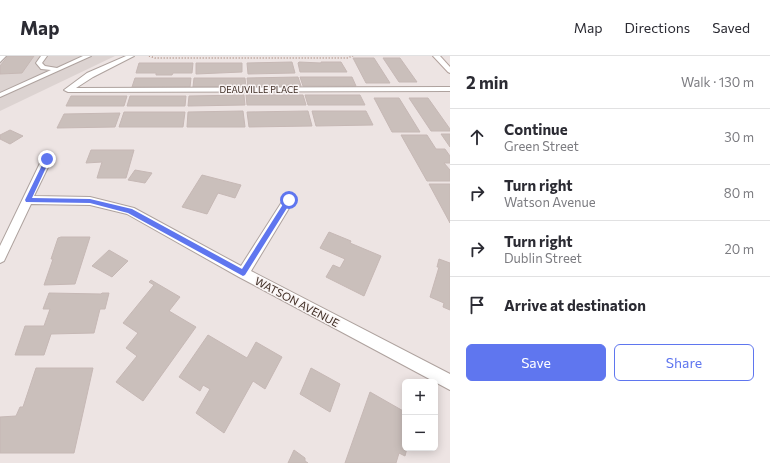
<!DOCTYPE html>
<meta charset="utf-8">
<style>
body{margin:0;font-family:Commissioner,sans-serif;background:#f2f2f3;color:#2b2b33}
.controls{position:absolute;right:12px;bottom:12px;display:grid;overflow:hidden;border-radius:6px;box-shadow:0 2px 10px #0003}
.controls button{width:36px;height:36px;display:grid;place-items:center;padding:0;border:0;border-bottom:1px solid #e1e1e2;background:#fff;color:#2b2b33;font:20px sans-serif}
.stop{position:absolute;width:12px;height:12px;margin:-9px;border:3px solid #5f76ef;border-radius:50%;background:#fff}
.stop.end{background:#5f76ef;border-color:#fff;box-shadow:0 1px 4px #0008}
.list{margin:0;padding:0;list-style:none}
h2{display:flex;justify-content:space-between;align-items:center;height:52px;margin:0;padding:0 16px;font-size:17px}
h2 small{font-size:13px;font-weight:400;color:#7c7c81}
.list li{display:grid;grid-template-columns:26px 1fr auto;gap:12px;align-items:center;box-sizing:border-box;height:56px;padding:0 16px;border-top:1px solid #e1e1e2}
.list b{display:block;font-size:15px;white-space:nowrap}
.list p{margin:0;font-size:13px;white-space:nowrap;color:#7c7c81}
.list em{font-size:13px;font-style:normal;color:#7c7c81}
.actions{display:flex;gap:8px;padding:12px 16px}
.actions a{flex:1;padding:9px 0;border:1px solid #5f76ef;border-radius:6px;text-align:center;font-size:14px;color:#5f76ef}
.actions .main{background:#5f76ef;color:#fff}
.icon{flex:none;width:22px;height:22px;fill:none;stroke:currentColor;stroke-width:2;stroke-linecap:round;stroke-linejoin:round}
.map{position:relative;flex:none;width:450px;height:407px;overflow:hidden}
header{display:flex;align-items:center;gap:24px;box-sizing:border-box;height:56px;padding:0 20px;background:#fff;border-bottom:1px solid #e1e1e2}
header strong{font-size:19px}
nav{display:flex;gap:22px;margin-inline-start:auto;font-size:14px}
main{display:flex}
aside{flex:1;background:#fff}
.map>svg:first-child{display:block}
.built{fill:#dcd3d1}
.building{fill:#cabfbb;stroke:#c6b8b5}
.lines{fill:none;stroke-linecap:round;stroke-linejoin:round}
.lane-casing{stroke:#aea29e;stroke-width:2}
.street-casing{stroke:#aea29e;stroke-width:2}
.secondary-casing{stroke:#b2a19c;stroke-width:2}
.path{stroke:#af9084;stroke-width:1.5;stroke-dasharray:1 2;stroke-linecap:butt}
.lane{fill:#fff;fill-rule:evenodd}
.street{fill:#fff;fill-rule:evenodd}
.secondary{fill:#fff;fill-rule:evenodd}
.route{fill:#5f76ef}
.labels{text-anchor:middle;stroke-width:3;stroke-linejoin:round;paint-order:stroke}
.far-street-label{font-size:9px;fill:#3e2c23;stroke:#f9f4f4}
.street-label{font-size:11px;fill:#3e2c23;stroke:#f9f4f4}
</style>
<header>
<strong>Map</strong>
<nav><a>Map</a><a>Directions</a><a>Saved</a></nav>
</header>
<main>
<div class="map">
<svg width="450" height="407" viewBox="0 0 450 407">
<rect width="100%" height="100%" fill="#ede4e3"/>
<path class="built" d="M 0,0 L 115,0 L 0,55 Z"/>
<path class="building" d="M 8,0 L 34,0 L 22,17 L 0,18 L 0,10 Z
M 353,2 L 374,2 L 390,27 L 366,27 Z
M 383,2 L 400,2 L 417,26 L 399,26 Z
M 292,6 L 295,17 L 248,18 L 247,7 Z
M 299,6 L 321,7 L 321,6 L 341,6 L 347,16 L 300,16 L 298,7 Z
M 139,7 L 193,7 L 192,17 L 173,17 L 172,19 L 156,19 L 156,17 L 136,17 Z
M 196,7 L 242,7 L 242,16 L 196,18 Z
M 298,21 L 301,30 L 248,31 L 247,22 Z
M 300,21 L 352,21 L 356,30 L 303,30 Z
M 135,22 L 191,22 L 190,31 L 132,31 Z
M 194,22 L 245,22 L 246,31 L 193,31 Z
M 244,39 L 245,49 L 188,50 L 189,40 Z
M 246,39 L 303,39 L 306,49 L 247,49 Z
M 305,39 L 360,39 L 365,49 L 308,49 Z
M 71,40 L 127,40 L 124,50 L 66,50 Z
M 130,40 L 186,40 L 185,50 L 127,50 Z
M 374,42 L 399,42 L 420,76 L 392,76 Z
M 409,42 L 428,42 L 450,73 L 450,75 L 431,75 Z
M 243,55 L 245,71 L 187,71 L 188,56 Z
M 308,55 L 312,70 L 249,71 L 247,56 Z
M 312,55 L 366,55 L 373,69 L 316,70 Z
M 124,56 L 185,56 L 183,71 L 119,71 Z
M 120,57 L 115,71 L 57,72 L 64,58 Z
M 10,74 L 23,80 L 10,88 L 0,83 L 0,79 Z
M 441,78 L 450,78 L 450,91 Z
M 401,79 L 427,79 L 436,93 L 445,93 L 450,100 L 450,107 L 444,107 L 450,114 L 450,125 L 427,125 Z
M 91,94 L 134,94 L 126,122 L 97,122 L 102,106 L 86,107 Z
M 135,114 L 152,117 L 145,127 L 128,124 Z
M 202,119 L 241,129 L 235,142 L 218,137 L 207,158 L 182,151 Z
M 429,128 L 450,128 L 450,167 Z
M 329,176 L 351,185 L 350,187 L 381,200 L 364,240 L 326,221 L 333,209 L 340,212 L 345,203 L 320,192 Z
M 61,181 L 90,181 L 75,228 L 44,229 L 53,203 L 51,203 L 58,182 Z
M 109,194 L 128,205 L 112,221 L 92,210 Z
M 439,203 L 450,207 L 450,254 L 443,251 L 444,247 L 430,241 L 439,211 L 437,211 Z
M 151,224 L 180,241 L 169,255 L 196,271 L 143,345 L 116,326 L 137,300 L 126,292 L 138,277 L 123,267 L 154,229 L 149,226 Z
M 49,237 L 101,238 L 102,237 L 109,237 L 105,253 L 100,253 L 94,277 L 51,278 L 44,299 L 15,299 L 25,270 L 44,270 L 50,253 L 43,253 Z
M 208,279 L 247,302 L 256,286 L 282,301 L 265,333 L 253,325 L 224,377 L 196,357 L 210,333 L 203,329 L 200,335 L 179,321 Z
M 36,312 L 93,312 L 74,397 L 0,397 L 0,361 L 16,360 L 20,351 L 23,351 Z
M 311,312 L 340,328 L 330,356 L 300,338 Z
M 370,336 L 405,356 L 405,392 L 407,392 L 405,400 L 399,397 L 396,407 L 345,407 Z
M 294,394 L 305,402 L 305,405 L 308,407 L 288,407 Z"/>
<g class="lines">
<defs>
<path id="lane" d="M 0,0 L 6,0 L 0,6 Z
M 41,0 L 47,0 L 42,7 L 45,10 L 57,12 L 83,0 L 91,0 L 0,41 L 0,37 L 51,14 L 41,13 L 36,7 Z"/>
<path id="street" d="M 126,0 L 134,0 L 93,21 L 76,32 L 450,31 L 450,35 L 68,36 L 64,34 L 87,17 Z
M 47,100 L 52,103 L 34,140 L 90,141 L 134,152 L 241,210 L 285,141 L 293,141 L 294,144 L 251,215 L 450,318 L 450,334 L 239,221 L 127,158 L 90,149 L 31,148 L 4,205 L 0,207 L 0,190 L 42,103 Z"/>
<path id="secondary" d="M 433,0 L 440,0 L 450,11 L 450,17 L 448,16 Z"/>
</defs>
<use href="#lane" class="lane-casing"/>
<use href="#street" class="street-casing"/>
<use href="#secondary" class="secondary-casing"/>
<path class="path" d="M 149,0 L 155,2 L 347,2 L 353,0"/>
<use href="#lane" class="lane"/>
<use href="#street" class="street"/>
<use href="#secondary" class="secondary"/>
</g>
<path class="route" d="M 47,102 L 50,103 L 32,142 L 90,143 L 132,153 L 242,213 L 287,142 L 292,144 L 245,219 L 243,220 L 128,157 L 90,147 L 26,146 L 25,144 L 45,103 Z"/>
<g class="labels">
<g class="far-street-label">
<text x="259" y="37">DEAUVILLE PLACE</text>
</g>
<g class="street-label">
<text transform="translate(297 246) rotate(28)" y="4">WATSON AVENUE</text>
</g>
</g>
</svg>
<div class="controls">
<button>+</button>
<button>−</button>
</div>
<div class="stop" style="left:289px;top:144px"></div>
<div class="stop end" style="left:47px;top:103px"></div>
</div>
<aside>
<h2>2 min<small>Walk · 130 m</small></h2>
<ul class="list">
<li><svg class="icon" aria-label="ahead" viewBox="0 0 24 24"><path d="M12 20V5M6 11l6-6 6 6"/></svg><div><b>Continue</b><p>Green Street</p></div><em>30 m</em></li>
<li><svg class="icon" aria-label="right" viewBox="0 0 24 24"><path d="M7 20v-9h11M14 6l5 5-5 5"/></svg><div><b>Turn right</b><p>Watson Avenue</p></div><em>80 m</em></li>
<li><svg class="icon" aria-label="right" viewBox="0 0 24 24"><path d="M7 20v-9h11M14 6l5 5-5 5"/></svg><div><b>Turn right</b><p>Dublin Street</p></div><em>20 m</em></li>
<li><svg class="icon" aria-label="arrive" viewBox="0 0 24 24"><path d="M6 21V4h12l-3 4 3 4H6"/></svg><div><b>Arrive at destination</b></div></li>
</ul>
<div class="actions"><a class="main">Save</a><a>Share</a></div>
</aside>
</main>
